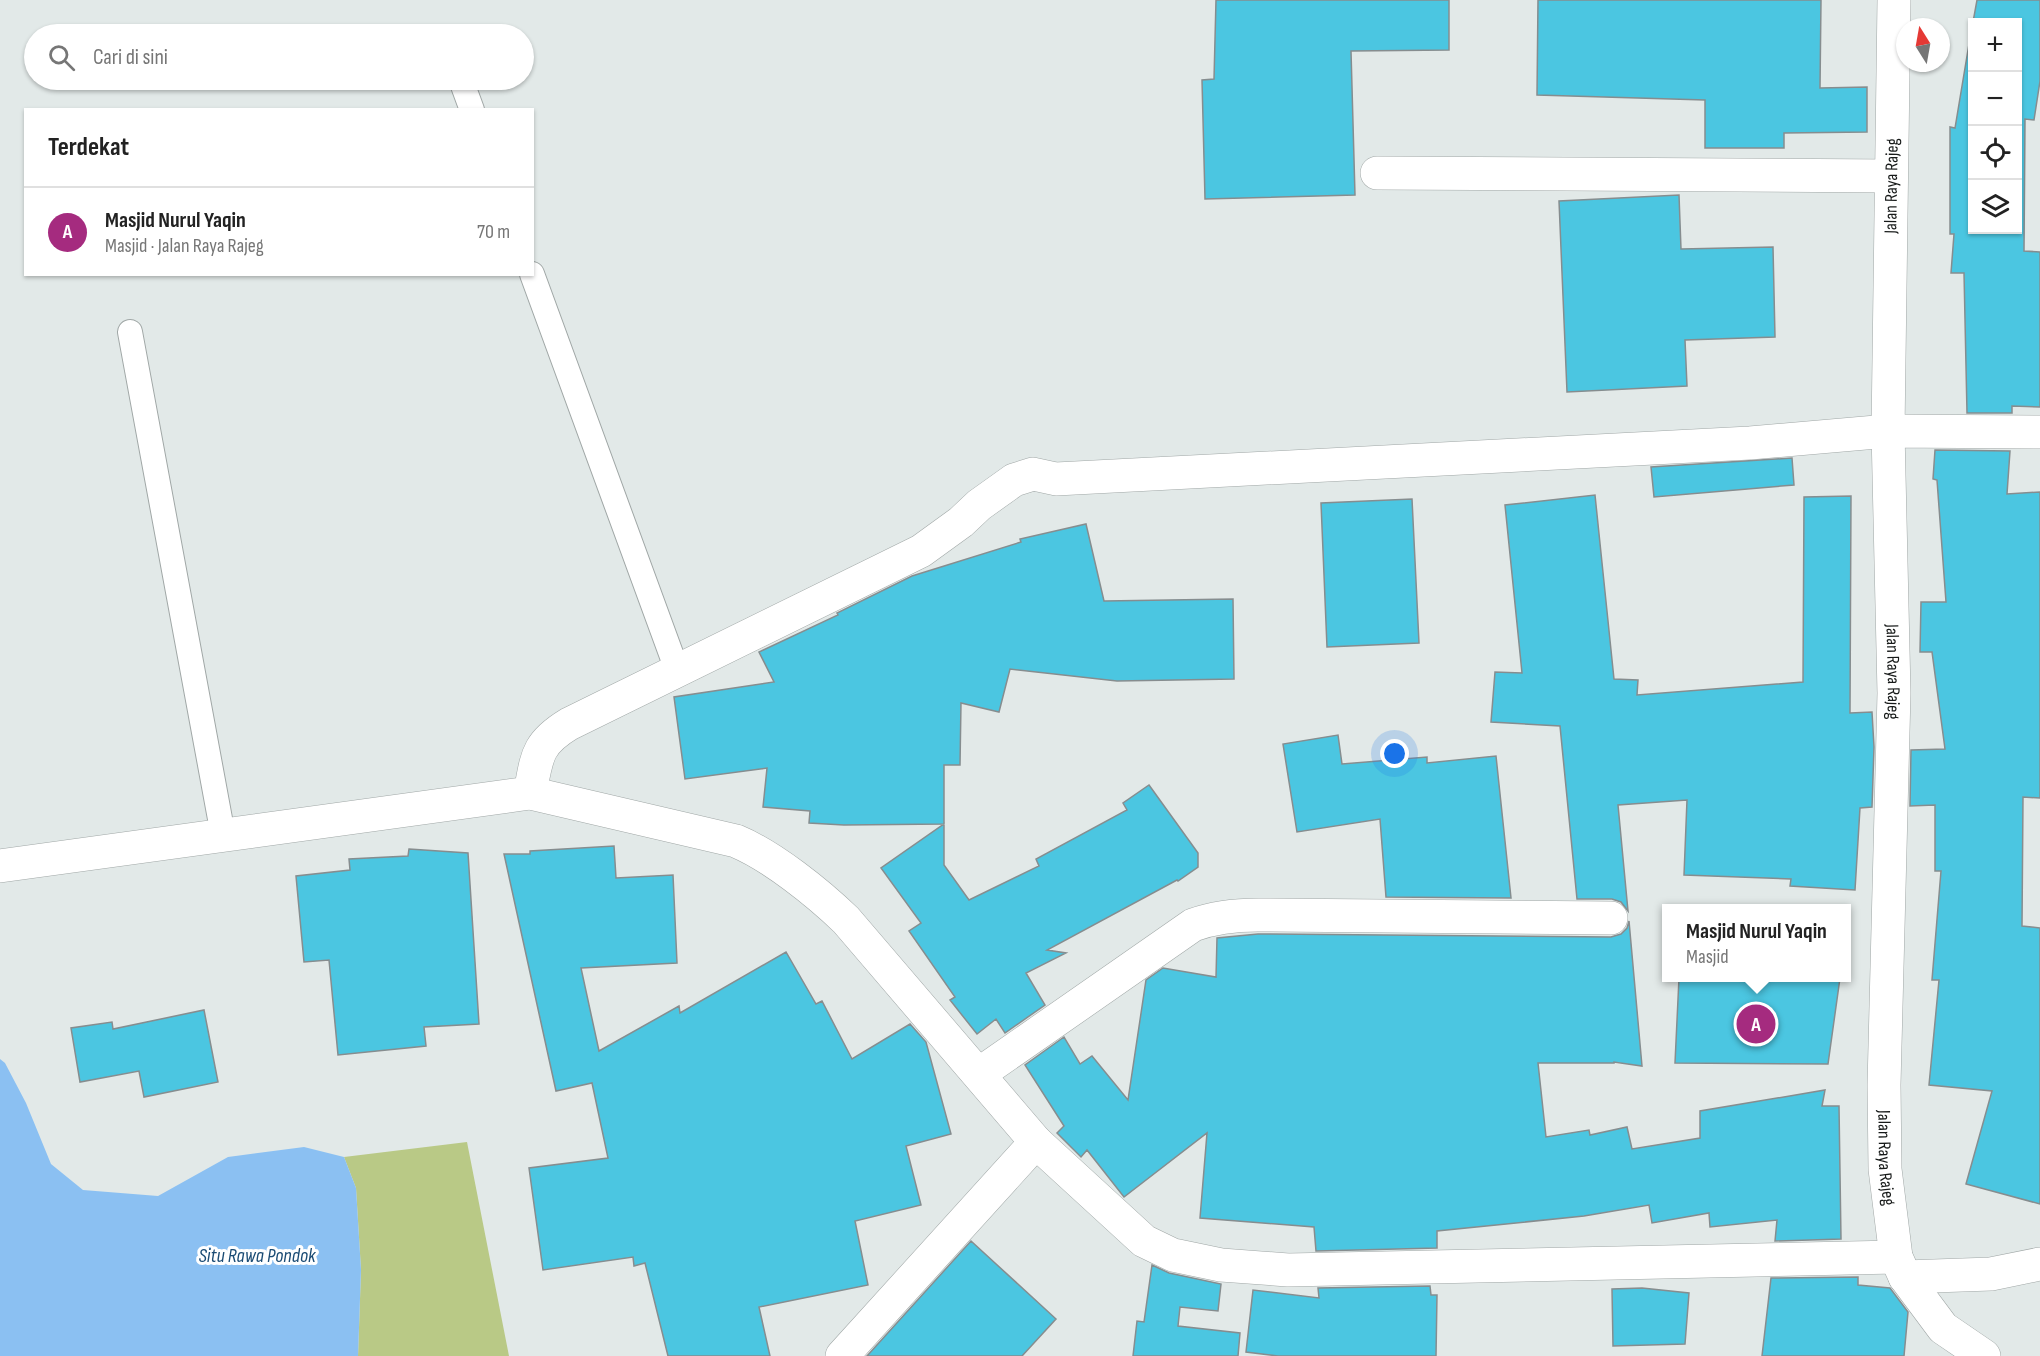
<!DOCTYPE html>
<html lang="id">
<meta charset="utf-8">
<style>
body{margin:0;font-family:"Sofia Sans Condensed",sans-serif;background:#f2f2f2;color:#222}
.controls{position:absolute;right:18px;top:18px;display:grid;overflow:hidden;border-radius:0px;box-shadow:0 2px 4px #0004}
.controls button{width:54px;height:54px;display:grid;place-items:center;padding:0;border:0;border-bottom:2px solid #e0e0e0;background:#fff;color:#222;font:30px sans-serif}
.compass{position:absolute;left:1896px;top:18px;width:54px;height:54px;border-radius:50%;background:#fff;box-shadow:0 2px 4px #0004;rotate:349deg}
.you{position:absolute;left:1395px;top:754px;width:21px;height:21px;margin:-15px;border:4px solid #fff;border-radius:50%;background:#1a73e8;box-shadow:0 0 0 9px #1a73e833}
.badge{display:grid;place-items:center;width:39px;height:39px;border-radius:50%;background:#a52b7f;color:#fff;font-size:20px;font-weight:700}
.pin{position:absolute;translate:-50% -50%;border:3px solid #fff;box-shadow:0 2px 6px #0006}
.popup{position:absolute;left:1662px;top:904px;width:189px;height:78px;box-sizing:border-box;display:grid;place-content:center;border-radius:0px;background:#fff;filter:drop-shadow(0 2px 4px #0005);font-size:20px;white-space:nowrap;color:#767676}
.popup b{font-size:22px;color:#222}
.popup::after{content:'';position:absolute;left:50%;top:100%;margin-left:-12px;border:12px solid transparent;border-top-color:#fff}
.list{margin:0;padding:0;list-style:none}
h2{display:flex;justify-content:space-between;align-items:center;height:78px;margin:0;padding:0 24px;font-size:26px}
h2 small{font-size:20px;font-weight:400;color:#767676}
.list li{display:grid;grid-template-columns:39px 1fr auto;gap:18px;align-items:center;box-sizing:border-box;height:90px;padding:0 24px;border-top:2px solid #e0e0e0}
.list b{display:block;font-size:22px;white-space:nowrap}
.list p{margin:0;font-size:20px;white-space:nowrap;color:#767676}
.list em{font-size:20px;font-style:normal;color:#767676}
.icon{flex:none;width:33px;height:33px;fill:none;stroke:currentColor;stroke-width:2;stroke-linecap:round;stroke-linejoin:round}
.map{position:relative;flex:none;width:2040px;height:1356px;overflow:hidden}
.search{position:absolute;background:#fff;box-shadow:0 2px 4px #0004;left:24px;top:24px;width:510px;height:66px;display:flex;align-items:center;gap:15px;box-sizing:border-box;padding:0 21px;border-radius:33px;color:#767676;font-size:22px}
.panel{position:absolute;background:#fff;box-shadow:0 2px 4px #0004;left:24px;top:108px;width:510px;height:168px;border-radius:0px}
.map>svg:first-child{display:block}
.green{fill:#b9c986}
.water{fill:#8bc0f2}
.building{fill:#4bc6e1;stroke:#868d8f;stroke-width:1.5}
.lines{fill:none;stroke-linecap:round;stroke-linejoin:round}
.service-casing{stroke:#a0a7a6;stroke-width:26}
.minor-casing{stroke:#a0a7a6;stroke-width:34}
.tertiary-casing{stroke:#a0a7a6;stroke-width:34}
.secondary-casing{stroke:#a0a7a6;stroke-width:34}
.service{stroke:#fff;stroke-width:24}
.minor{stroke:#fff;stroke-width:33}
.tertiary{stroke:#fff;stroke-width:33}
.secondary{stroke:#fff;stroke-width:33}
.labels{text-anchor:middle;stroke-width:6;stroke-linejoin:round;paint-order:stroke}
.street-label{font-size:18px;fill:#171a19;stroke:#fff}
.water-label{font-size:20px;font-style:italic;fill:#1a4b74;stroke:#fff}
</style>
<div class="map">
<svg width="2040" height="1356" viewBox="0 0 2040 1356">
<rect width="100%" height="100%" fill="#e2e9e8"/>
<path class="green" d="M 467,1142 L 509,1356 L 358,1356 L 361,1270 L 356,1188 L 344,1157 Z"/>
<path class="water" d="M 0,1059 L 5,1063 L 26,1103 L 51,1164 L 83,1190 L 158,1196 L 228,1157 L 304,1147 L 344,1157 L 356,1188 L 361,1270 L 358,1356 L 0,1356 Z"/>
<path class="building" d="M 1216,0 L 1449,0 L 1449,50 L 1351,51 L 1355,195 L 1205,199 L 1202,80 L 1214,79 Z
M 1538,0 L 1821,0 L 1820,88 L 1867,87 L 1867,132 L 1784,133 L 1784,148 L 1705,148 L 1705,100 L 1537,95 Z
M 1977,0 L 2040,0 L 2040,81 L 2034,120 L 2025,119 L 2024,251 L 2040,252 L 2040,407 L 2012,406 L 2012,413 L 1967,413 L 1964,273 L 1951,273 L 1954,234 L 1950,234 L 1950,127 L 1955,128 L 1972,26 L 1972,230 L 2018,230 L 2018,22 L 1973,22 Z
M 1679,195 L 1681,249 L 1773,247 L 1775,337 L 1685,340 L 1687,386 L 1567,392 L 1559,201 Z
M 1935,450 L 2010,451 L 2007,494 L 2040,492 L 2040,798 L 2023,797 L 2022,926 L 2040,928 L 2040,1204 L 1966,1184 L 1992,1091 L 1929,1085 L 1939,980 L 1932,980 L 1941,871 L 1935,871 L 1935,805 L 1910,806 L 1911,750 L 1945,749 L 1932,652 L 1920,652 L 1921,602 L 1946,602 L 1937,480 L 1933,479 Z
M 1792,458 L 1794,485 L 1654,497 L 1651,467 Z
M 1595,495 L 1614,679 L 1638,680 L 1637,695 L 1803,682 L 1804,497 L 1851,496 L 1850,713 L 1872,712 L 1874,747 L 1872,807 L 1860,808 L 1855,890 L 1790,886 L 1791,879 L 1684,875 L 1687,800 L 1618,805 L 1628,911 L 1621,902 L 1612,899 L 1577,899 L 1560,726 L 1491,722 L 1495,672 L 1522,673 L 1505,505 Z
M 1412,499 L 1419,643 L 1327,647 L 1321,503 Z
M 1086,524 L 1104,601 L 1233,599 L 1234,679 L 1117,681 L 1010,669 L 999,712 L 961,703 L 960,765 L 944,765 L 944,824 L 844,825 L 809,823 L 810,811 L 763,807 L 767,768 L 685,779 L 674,697 L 774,682 L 759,652 L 838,615 L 837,613 L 912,576 L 1021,542 L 1020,539 Z
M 1338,735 L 1342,764 L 1427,757 L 1427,763 L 1496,756 L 1511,898 L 1386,897 L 1380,819 L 1297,832 L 1283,744 Z
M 1149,785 L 1198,853 L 1198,867 L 1178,881 L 1177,880 L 1047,950 L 1066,953 L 1026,973 L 1045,1005 L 1005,1033 L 996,1019 L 977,1034 L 950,1000 L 955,997 L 909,931 L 921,923 L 881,868 L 944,824 L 944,865 L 969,900 L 1039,866 L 1036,859 L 1127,810 L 1123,803 Z
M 614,846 L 616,878 L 673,875 L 677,963 L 581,968 L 599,1051 L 679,1006 L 680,1013 L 786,952 L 816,1004 L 822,1001 L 852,1059 L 910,1024 L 926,1042 L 951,1134 L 906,1146 L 921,1205 L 855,1221 L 868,1285 L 759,1307 L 770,1356 L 668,1356 L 645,1263 L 634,1266 L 633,1257 L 543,1270 L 529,1168 L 608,1158 L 592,1083 L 556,1091 L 504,854 L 530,854 L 530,851 Z
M 409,849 L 468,853 L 479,1024 L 424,1027 L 426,1046 L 338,1055 L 329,960 L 304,962 L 296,876 L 350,870 L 349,859 L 408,856 Z
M 1629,921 L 1642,1066 L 1614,1062 L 1614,1063 L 1538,1063 L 1546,1137 L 1589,1130 L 1590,1135 L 1627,1127 L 1632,1149 L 1700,1138 L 1700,1111 L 1825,1090 L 1822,1106 L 1839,1106 L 1841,1239 L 1775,1241 L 1777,1220 L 1710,1227 L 1709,1213 L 1652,1223 L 1649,1205 L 1584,1216 L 1437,1231 L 1437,1248 L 1316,1251 L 1314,1227 L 1200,1218 L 1207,1133 L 1124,1197 L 1087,1150 L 1081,1157 L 1057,1133 L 1064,1126 L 1025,1065 L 1064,1037 L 1080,1064 L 1092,1056 L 1128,1100 L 1146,980 L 1163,968 L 1216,977 L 1217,938 L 1258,934 L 1611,937 L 1621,934 L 1627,928 Z
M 1679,978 L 1840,978 L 1828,1064 L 1675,1063 Z
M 204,1010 L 218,1082 L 144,1097 L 139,1071 L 80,1082 L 71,1028 L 112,1022 L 113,1029 Z
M 971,1241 L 1056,1319 L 1022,1356 L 867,1356 Z
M 1152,1265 L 1169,1273 L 1221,1284 L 1218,1311 L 1180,1307 L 1178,1326 L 1240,1333 L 1238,1356 L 1133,1356 L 1137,1321 L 1144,1322 Z
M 1858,1277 L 1858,1285 L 1890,1288 L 1908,1312 L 1904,1356 L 1762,1356 L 1771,1278 Z
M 1430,1286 L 1431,1295 L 1437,1295 L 1436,1356 L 1278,1356 L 1246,1352 L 1253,1290 L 1319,1298 L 1318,1288 Z
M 1642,1288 L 1689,1293 L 1685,1344 L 1613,1346 L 1612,1289 Z"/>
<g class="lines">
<defs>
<path id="service" d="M 461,80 L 472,110
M 532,274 L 677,670
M 130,332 L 223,835"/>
<path id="minor" d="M 1377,173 L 1891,176
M 530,793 C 537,757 536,744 569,724 L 921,551 L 961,522 L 979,505 L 1014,480 L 1033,474 L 1056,479 L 1750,443 L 1888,431 L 2040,432
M 979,1074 L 1193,925 C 1215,917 1235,915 1258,915 L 1611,918
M 1905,1277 L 1991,1274 L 2040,1264
M 842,1356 L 1036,1142"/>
<path id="tertiary" d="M 0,866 L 530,793 L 736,841 C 772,856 818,893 846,920 L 1036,1142 L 1144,1241 L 1173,1255 L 1221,1265 L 1288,1270 L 1896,1257"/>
<g id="secondary">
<path id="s1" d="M 1894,0 L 1888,431 L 1894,693 L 1884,1085 L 1885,1169 L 1896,1257 L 1905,1277 L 1943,1328 L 1984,1356"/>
</g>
</defs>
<use href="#service" class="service-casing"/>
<use href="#minor" class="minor-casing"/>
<use href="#tertiary" class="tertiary-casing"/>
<use href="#secondary" class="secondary-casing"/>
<use href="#service" class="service"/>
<use href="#minor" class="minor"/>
<use href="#tertiary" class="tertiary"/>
<use href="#secondary" class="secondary"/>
</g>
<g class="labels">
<g class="street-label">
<text transform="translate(1891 186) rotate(-89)" y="6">Jalan Raya Rajeg</text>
<text dy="6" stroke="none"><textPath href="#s1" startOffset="672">Jalan Raya Rajeg</textPath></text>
<text dy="6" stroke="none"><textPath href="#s1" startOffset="1158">Jalan Raya Rajeg</textPath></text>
</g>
<g class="water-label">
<text x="257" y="1262">Situ Rawa Pondok</text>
</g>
</g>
</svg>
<div class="controls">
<button>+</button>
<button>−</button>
<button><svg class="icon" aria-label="locate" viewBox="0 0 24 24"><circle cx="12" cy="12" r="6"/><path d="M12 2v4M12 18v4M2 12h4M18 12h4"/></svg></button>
<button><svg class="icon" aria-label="layers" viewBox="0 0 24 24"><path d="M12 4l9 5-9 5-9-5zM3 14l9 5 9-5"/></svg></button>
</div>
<svg class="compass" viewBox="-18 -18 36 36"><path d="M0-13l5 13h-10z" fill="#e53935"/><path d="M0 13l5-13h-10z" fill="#767676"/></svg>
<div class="you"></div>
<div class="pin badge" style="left:1756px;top:1024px">A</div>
<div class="popup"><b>Masjid Nurul Yaqin</b>Masjid</div>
<div class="search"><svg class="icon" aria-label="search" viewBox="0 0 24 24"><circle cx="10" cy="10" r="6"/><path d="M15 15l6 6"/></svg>Cari di sini</div>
<section class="panel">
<h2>Terdekat<small></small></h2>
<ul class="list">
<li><span class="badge">A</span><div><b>Masjid Nurul Yaqin</b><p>Masjid · Jalan Raya Rajeg</p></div><em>70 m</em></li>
</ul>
</section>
</div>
